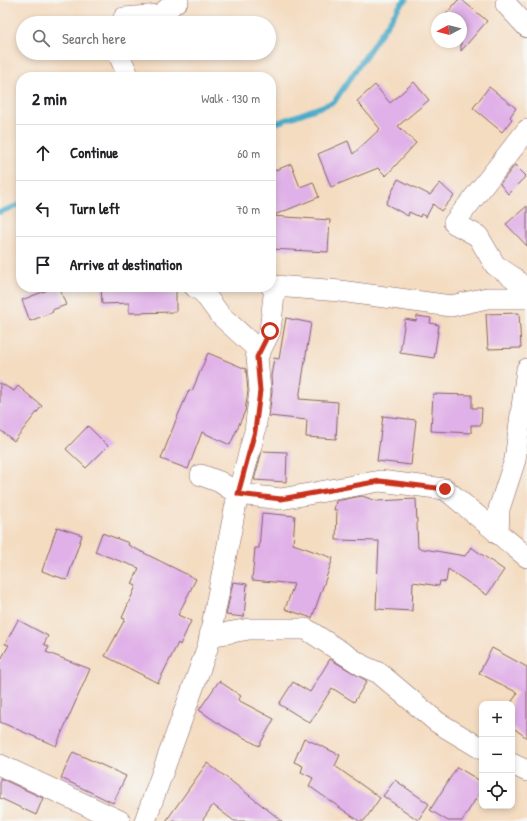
<!DOCTYPE html>
<meta charset="utf-8">
<style>
body{margin:0;font-family:"Patrick Hand",sans-serif;background:#f2f2f2;color:#202124}
.controls{position:absolute;right:12px;bottom:12px;display:grid;overflow:hidden;border-radius:8px;box-shadow:0 2px 6px #0003}
.controls button{width:36px;height:36px;display:grid;place-items:center;padding:0;border:0;border-bottom:1px solid #e0e0e0;background:#fff;color:#202124;font:20px sans-serif}
.compass{position:absolute;left:431px;top:12px;width:36px;height:36px;border-radius:50%;background:#fff;box-shadow:0 2px 6px #0003;rotate:263deg}
.stop{position:absolute;width:12px;height:12px;margin:-9px;border:3px solid #c8321e;border-radius:50%;background:#fff}
.stop.end{background:#c8321e;border-color:#fff;box-shadow:0 1px 4px #0008}
.list{margin:0;padding:0;list-style:none}
h2{display:flex;justify-content:space-between;align-items:center;height:52px;margin:0;padding:0 16px;font-size:17px}
h2 small{font-size:13px;font-weight:400;color:#757577}
.list li{display:grid;grid-template-columns:26px 1fr auto;gap:12px;align-items:center;box-sizing:border-box;height:56px;padding:0 16px;border-top:1px solid #e0e0e0}
.list b{display:block;font-size:15px;white-space:nowrap}
.list em{font-size:13px;font-style:normal;color:#757577}
.icon{flex:none;width:22px;height:22px;fill:none;stroke:currentColor;stroke-width:2;stroke-linecap:round;stroke-linejoin:round}
.map{position:relative;flex:none;width:527px;height:821px;overflow:hidden}
.search{position:absolute;background:#fff;box-shadow:0 2px 6px #0003;left:16px;top:16px;width:260px;height:44px;display:flex;align-items:center;gap:10px;box-sizing:border-box;padding:0 14px;border-radius:22px;color:#757577;font-size:15px}
.panel{position:absolute;background:#fff;box-shadow:0 2px 6px #0003;left:16px;top:72px;width:260px;height:220px;border-radius:16px}
.map>svg:first-child{display:block}
.lines{fill:none;stroke-linecap:round;stroke-linejoin:round}
.stream{stroke:#48abc8;stroke-width:5.5}
.building{fill:#e0b0e8}
.minor-casing{stroke:#866160;stroke-width:22}
.minor{stroke:#fff;stroke-width:21}
.route{stroke:#c8321e;stroke-width:5}
</style>
<div class="map">
<svg width="527" height="821" viewBox="0 0 527 821">
<rect width="100%" height="100%" fill="#f6f6f2"/>
<filter id="ink" filterUnits="userSpaceOnUse"><feTurbulence type="fractalNoise" baseFrequency=".025" numOctaves="2"/><feDisplacementMap in="SourceGraphic" scale="8" xChannelSelector="R" yChannelSelector="G"/><feConvolveMatrix kernelMatrix="1 2 1 2 8 2 1 2 1" color-interpolation-filters="sRGB"/></filter>
<filter id="wash" filterUnits="userSpaceOnUse"><feTurbulence type="fractalNoise" baseFrequency=".012" numOctaves="4" result="noise"/><feDisplacementMap in="SourceGraphic" scale="16" xChannelSelector="R" yChannelSelector="G"/><feGaussianBlur stdDeviation="0.9" result="paint"/><feColorMatrix in="noise" values="0 0 0 0 0 0 0 0 0 0 0 0 0 0 0 0 0 1.4 0 .05"/><feComposite in="paint" operator="in"/></filter>
<g filter="url(#wash)">
<rect width="100%" height="100%" fill="#f4dcc1"/>
<g class="lines">
<path class="stream" d="M 271,125 L 334,102 L 401,4 L 406,0
M 0,212 L 21,204"/>
</g>
<g id="blocks">
<path class="building" d="M 458,0 L 462,0 L 487,21 L 461,51 L 461,18 L 443,18 Z
M 414,82 L 429,100 L 398,126 L 416,143 L 386,176 L 378,168 L 331,187 L 318,154 L 348,141 L 353,154 L 380,129 L 357,101 L 375,85 L 390,103 Z
M 489,87 L 516,108 L 510,117 L 512,119 L 502,132 L 473,108 Z
M 291,164 L 300,187 L 313,182 L 319,197 L 272,216 L 330,220 L 328,252 L 271,249 L 271,172 Z
M 515,165 L 526,176 L 508,194 L 500,184 Z
M 398,179 L 430,195 L 440,183 L 454,196 L 441,211 L 433,204 L 426,217 L 421,214 L 420,217 L 409,212 L 408,216 L 386,204 Z
M 527,206 L 527,246 L 506,224 Z
M 55,287 L 59,287 L 66,305 L 52,310 L 53,312 L 30,321 L 22,300 Z
M 101,287 L 176,287 L 176,312 L 129,313 L 129,303 L 102,304 Z
M 519,313 L 521,348 L 488,349 L 486,314 Z
M 417,316 L 431,318 L 430,323 L 439,325 L 434,358 L 400,353 L 405,319 L 416,321 Z
M 286,318 L 311,323 L 299,399 L 338,402 L 336,439 L 306,437 L 307,420 L 269,416 L 272,392 L 271,376 L 274,358 L 279,359 Z
M 208,353 L 246,369 L 248,391 L 245,411 L 230,445 L 202,432 L 188,469 L 161,459 L 176,420 L 189,390 L 192,391 Z
M 0,383 L 14,391 L 18,386 L 42,406 L 14,441 L 0,430 Z
M 433,394 L 472,395 L 472,408 L 482,408 L 481,425 L 471,425 L 471,433 L 431,431 Z
M 383,416 L 416,420 L 411,465 L 377,461 Z
M 88,426 L 108,446 L 86,468 L 66,449 Z
M 262,451 L 287,452 L 286,482 L 254,480 Z
M 362,496 L 377,501 L 416,499 L 418,548 L 465,556 L 471,547 L 504,570 L 487,595 L 448,569 L 446,582 L 440,581 L 439,586 L 413,582 L 412,611 L 376,609 L 379,541 L 336,540 L 337,510 L 334,510 L 336,501 Z
M 262,513 L 295,516 L 293,544 L 333,558 L 312,618 L 285,609 L 294,584 L 252,580 L 255,548 L 259,548 Z
M 57,527 L 82,535 L 67,580 L 42,571 Z
M 102,533 L 129,543 L 128,545 L 196,579 L 178,615 L 191,621 L 180,645 L 178,643 L 158,683 L 105,656 L 125,619 L 122,618 L 136,586 L 132,584 L 139,568 L 95,552 Z
M 233,582 L 247,584 L 244,617 L 226,615 Z
M 18,620 L 48,636 L 44,644 L 49,647 L 46,652 L 90,669 L 56,746 L 0,722 L 0,661 L 9,645 L 5,644 Z
M 492,648 L 527,667 L 527,738 L 512,727 L 512,701 L 518,693 L 479,673 Z
M 330,659 L 367,681 L 354,702 L 332,688 L 310,723 L 279,704 L 293,682 L 310,692 Z
M 219,681 L 241,696 L 238,700 L 274,719 L 259,746 L 221,725 L 199,710 Z
M 304,738 L 340,755 L 335,766 L 380,798 L 364,821 L 359,821 L 309,786 L 313,778 L 301,772 L 303,766 L 294,762 Z
M 73,752 L 126,776 L 113,803 L 61,778 Z
M 207,763 L 231,781 L 282,821 L 234,821 L 213,805 L 202,821 L 166,821 Z
M 457,767 L 482,782 L 482,789 L 462,821 L 448,821 L 430,810 Z
M 0,778 L 43,798 L 36,815 L 0,798 Z
M 395,780 L 429,804 L 418,820 L 383,796 Z"/>
</g>
</g>
<g filter="url(#ink)">
<use href="#blocks" fill-opacity="0" stroke="#866160" stroke-width="1"/>
<g class="lines">
<defs>
<path id="minor" d="M 506,4 L 527,27
M 122,23 L 124,18 L 160,15 L 178,0
M 118,53 L 129,77
M 527,130 L 454,223 L 478,236 L 495,265 L 514,278 L 527,291
M 275,286 L 340,291 L 451,306 L 487,298 L 527,298
M 195,287 L 203,292 L 220,315 L 255,347 L 257,357
M 201,475 L 220,482 L 238,494 L 255,431 L 260,391 L 257,357 L 270,331 L 275,286 L 271,286
M 498,534 L 499,509 L 515,460 L 527,369
M 210,636 L 249,629 L 306,629 L 363,666 L 379,673 L 437,722 L 482,749
M 512,764 L 527,771
M 0,765 L 120,821
M 145,821 L 208,646 L 238,494 L 281,499 L 380,481 L 445,489 L 527,557"/>
</defs>
<use href="#minor" class="minor-casing"/>
<use href="#minor" class="minor"/>
</g>
</g>
<g class="lines" filter="url(#ink)">
<path class="route" d="M 270,331 L 257,357 L 260,391 L 255,431 L 238,494 L 281,499 L 380,481 L 445,489"/>
</g>
</svg>
<div class="controls">
<button>+</button>
<button>−</button>
<button><svg class="icon" aria-label="locate" viewBox="0 0 24 24"><circle cx="12" cy="12" r="6"/><path d="M12 2v4M12 18v4M2 12h4M18 12h4"/></svg></button>
</div>
<svg class="compass" viewBox="-18 -18 36 36"><path d="M0-13l5 13h-10z" fill="#e53935"/><path d="M0 13l5-13h-10z" fill="#757577"/></svg>
<div class="stop" style="left:270px;top:331px"></div>
<div class="stop end" style="left:445px;top:489px"></div>
<div class="search"><svg class="icon" aria-label="search" viewBox="0 0 24 24"><circle cx="10" cy="10" r="6"/><path d="M15 15l6 6"/></svg>Search here</div>
<section class="panel">
<h2>2 min<small>Walk · 130 m</small></h2>
<ul class="list">
<li><svg class="icon" aria-label="ahead" viewBox="0 0 24 24"><path d="M12 20V5M6 11l6-6 6 6"/></svg><div><b>Continue</b></div><em>60 m</em></li>
<li><svg class="icon" aria-label="left" viewBox="0 0 24 24"><path d="M17 20v-9H6M10 6l-5 5 5 5"/></svg><div><b>Turn left</b></div><em>70 m</em></li>
<li><svg class="icon" aria-label="arrive" viewBox="0 0 24 24"><path d="M6 21V4h12l-3 4 3 4H6"/></svg><div><b>Arrive at destination</b></div></li>
</ul>
</section>
</div>
